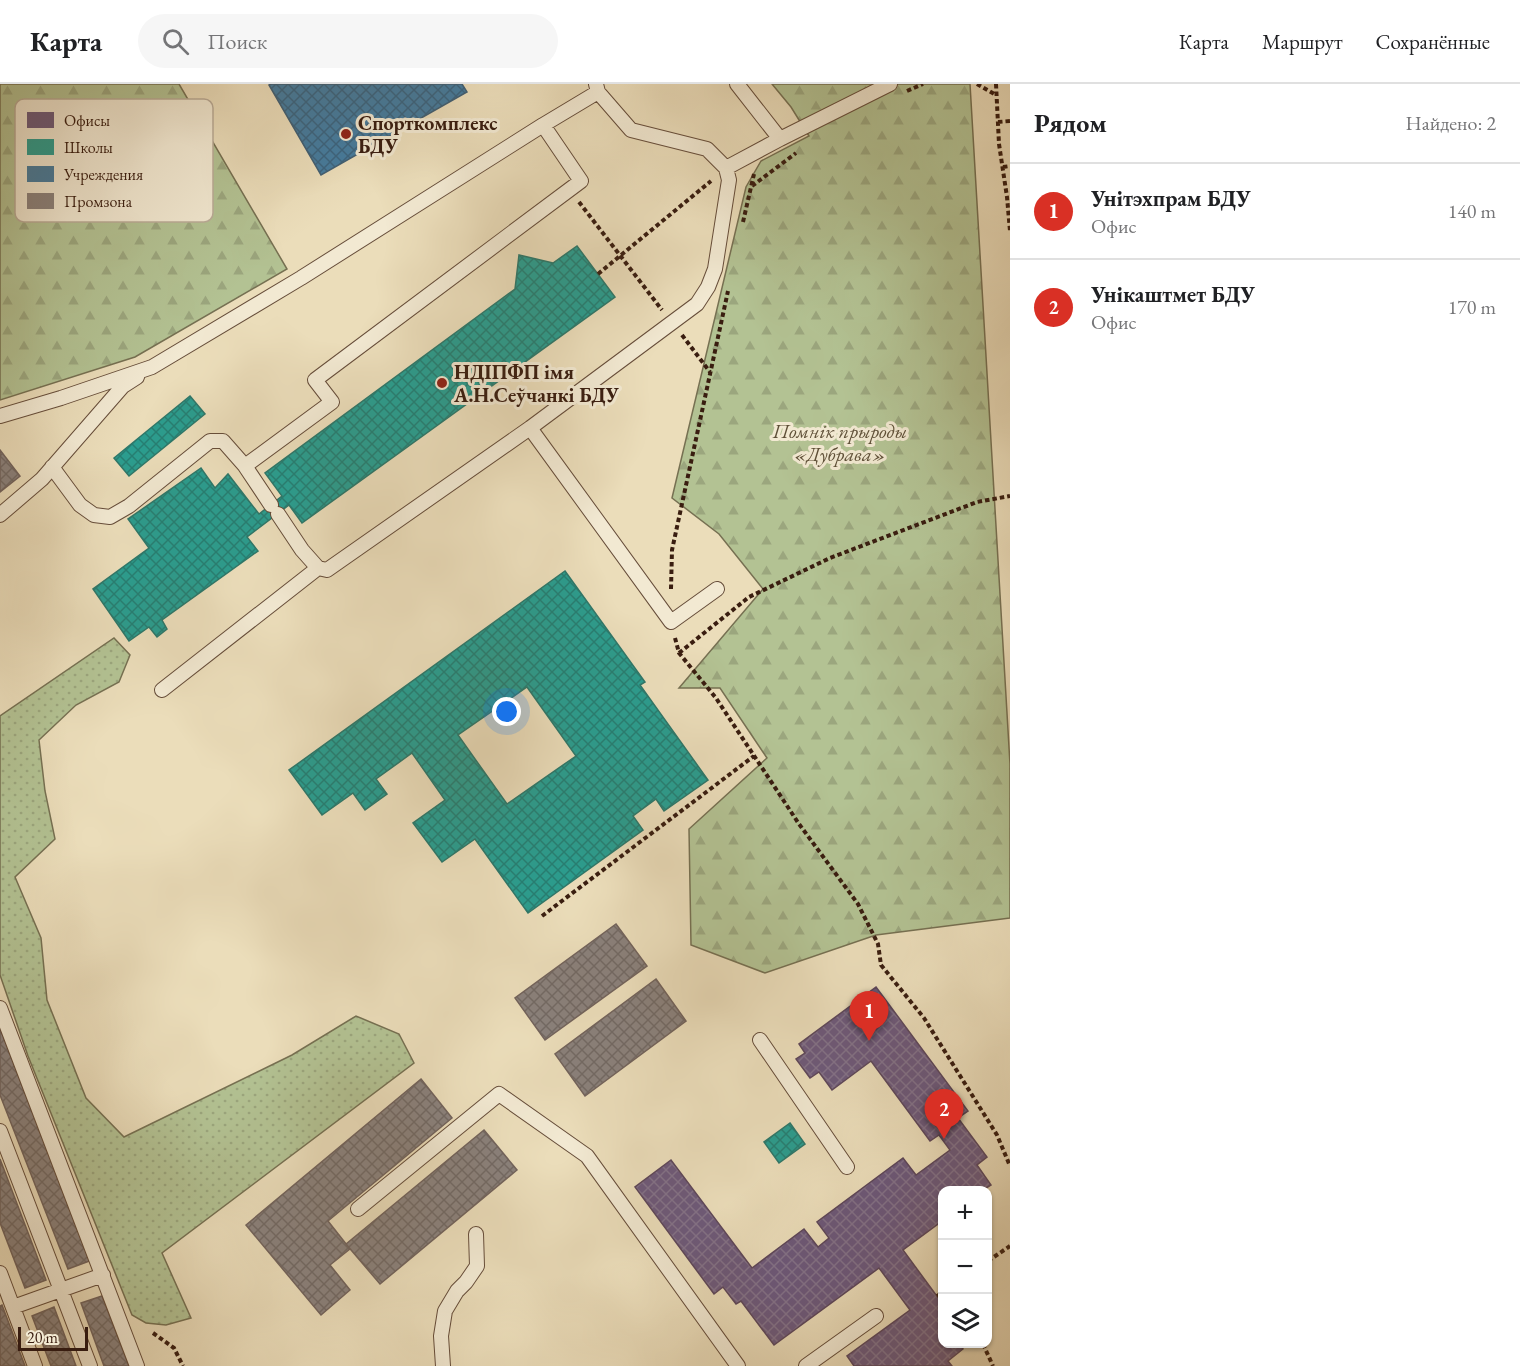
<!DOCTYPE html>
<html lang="ru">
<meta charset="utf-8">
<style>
body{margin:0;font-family:"EB Garamond",serif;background:#f6f6f6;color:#202124}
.controls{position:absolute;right:18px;bottom:18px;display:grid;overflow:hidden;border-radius:12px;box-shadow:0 2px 4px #0004}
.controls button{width:54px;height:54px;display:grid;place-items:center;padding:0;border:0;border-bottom:2px solid #e0e0e0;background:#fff;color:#202124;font:30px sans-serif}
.scale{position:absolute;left:18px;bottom:15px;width:70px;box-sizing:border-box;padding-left:6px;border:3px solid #391d10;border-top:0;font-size:16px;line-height:21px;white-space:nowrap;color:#391d10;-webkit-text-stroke:4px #f2e9d2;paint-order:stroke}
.you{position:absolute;left:507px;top:628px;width:21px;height:21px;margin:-15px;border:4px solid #fff;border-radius:50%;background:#1a73e8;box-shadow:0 0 0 9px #1a73e833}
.badge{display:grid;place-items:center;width:39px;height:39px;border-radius:50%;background:#d93025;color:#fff;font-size:20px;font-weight:700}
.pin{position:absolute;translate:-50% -50px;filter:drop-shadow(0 2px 3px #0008)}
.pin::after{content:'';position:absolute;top:32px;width:21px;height:18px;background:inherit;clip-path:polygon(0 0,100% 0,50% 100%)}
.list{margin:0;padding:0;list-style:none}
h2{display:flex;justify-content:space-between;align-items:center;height:78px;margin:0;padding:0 24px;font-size:26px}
h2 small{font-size:20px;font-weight:400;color:#757577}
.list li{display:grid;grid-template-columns:39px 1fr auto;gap:18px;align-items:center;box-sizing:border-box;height:96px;padding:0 24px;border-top:2px solid #e0e0e0}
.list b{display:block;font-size:22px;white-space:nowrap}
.list p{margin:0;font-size:20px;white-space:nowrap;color:#757577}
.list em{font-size:20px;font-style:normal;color:#757577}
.icon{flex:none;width:33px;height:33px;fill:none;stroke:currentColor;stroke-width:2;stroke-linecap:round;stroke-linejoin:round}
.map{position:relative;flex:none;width:1010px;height:1282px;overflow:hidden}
header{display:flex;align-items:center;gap:36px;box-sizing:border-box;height:84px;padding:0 30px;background:#fff;border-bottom:2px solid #e0e0e0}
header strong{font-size:28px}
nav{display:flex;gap:33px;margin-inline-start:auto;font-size:21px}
.search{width:420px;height:54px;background:#f6f6f6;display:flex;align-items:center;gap:15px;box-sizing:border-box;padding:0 21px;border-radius:33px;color:#757577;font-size:22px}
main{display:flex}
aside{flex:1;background:#fff}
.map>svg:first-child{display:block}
.grass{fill:url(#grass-dots);stroke:#767052;stroke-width:1.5}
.forest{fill:url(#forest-firs);stroke:#767052;stroke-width:1.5}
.offices{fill:url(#offices-cross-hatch);stroke:#5d475a;stroke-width:1.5}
.schools{fill:url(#schools-cross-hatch);stroke:#2e7769;stroke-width:1.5;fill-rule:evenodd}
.public{fill:url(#public-cross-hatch);stroke:#415f73;stroke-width:1.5}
.industry{fill:url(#industry-cross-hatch);stroke:#72635c;stroke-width:1.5}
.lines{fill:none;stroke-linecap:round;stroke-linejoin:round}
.service-casing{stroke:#664d3a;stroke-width:16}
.path{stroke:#391d10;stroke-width:4;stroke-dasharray:4.5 3;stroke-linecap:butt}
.service{stroke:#f2e9d2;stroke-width:14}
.poi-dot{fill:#8f2418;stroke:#f2e9d2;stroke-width:2}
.labels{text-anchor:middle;stroke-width:6;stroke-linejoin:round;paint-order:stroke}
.poi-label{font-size:20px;font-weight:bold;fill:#391d10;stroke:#f2e9d2;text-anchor:start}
.park-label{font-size:20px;font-style:italic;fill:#5e4f37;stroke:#f2e9d2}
.key{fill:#f2e9d2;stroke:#baac98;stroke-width:1.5}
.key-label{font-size:16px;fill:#391d10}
</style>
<header>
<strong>Карта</strong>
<div class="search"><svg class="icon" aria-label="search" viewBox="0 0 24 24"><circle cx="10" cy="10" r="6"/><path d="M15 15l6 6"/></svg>Поиск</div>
<nav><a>Карта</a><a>Маршрут</a><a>Сохранённые</a></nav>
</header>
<main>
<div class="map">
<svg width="1010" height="1282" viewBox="0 0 1010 1282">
<defs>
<pattern id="grass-dots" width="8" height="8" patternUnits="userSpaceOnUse" patternTransform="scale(1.5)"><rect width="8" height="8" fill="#b3c293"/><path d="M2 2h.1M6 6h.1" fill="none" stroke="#9ba67e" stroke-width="1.8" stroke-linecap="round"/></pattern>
<pattern id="forest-firs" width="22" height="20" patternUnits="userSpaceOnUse" patternTransform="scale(1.5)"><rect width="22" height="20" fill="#b3c293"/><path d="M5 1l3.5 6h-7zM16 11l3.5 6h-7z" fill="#9ba67e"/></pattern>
<pattern id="offices-cross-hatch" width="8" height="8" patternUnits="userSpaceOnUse" patternTransform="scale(1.5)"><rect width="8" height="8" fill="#6d597a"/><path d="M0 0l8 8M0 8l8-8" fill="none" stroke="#837289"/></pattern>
<pattern id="schools-cross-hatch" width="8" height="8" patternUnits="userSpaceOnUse" patternTransform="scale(1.5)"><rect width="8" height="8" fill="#2a9d8f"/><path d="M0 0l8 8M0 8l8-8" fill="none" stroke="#257f73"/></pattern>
<pattern id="public-cross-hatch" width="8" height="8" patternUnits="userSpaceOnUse" patternTransform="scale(1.5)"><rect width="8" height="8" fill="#457b9d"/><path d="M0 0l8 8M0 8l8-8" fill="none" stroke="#3b647f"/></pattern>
<pattern id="industry-cross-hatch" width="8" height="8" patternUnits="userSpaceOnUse" patternTransform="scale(1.5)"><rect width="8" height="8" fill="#8a817c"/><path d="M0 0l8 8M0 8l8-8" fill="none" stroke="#726964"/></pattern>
</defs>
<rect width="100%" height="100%" fill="#ebddba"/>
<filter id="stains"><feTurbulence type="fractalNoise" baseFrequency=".00333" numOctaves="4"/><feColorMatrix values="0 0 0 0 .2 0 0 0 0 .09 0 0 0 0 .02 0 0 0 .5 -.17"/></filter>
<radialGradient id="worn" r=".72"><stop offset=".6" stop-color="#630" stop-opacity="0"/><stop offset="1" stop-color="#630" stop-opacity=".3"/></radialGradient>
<path class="grass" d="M 114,554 L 130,571 L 119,598 L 76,621 L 39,656 L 45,707 L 55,755 L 15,793 L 41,854 L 47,916 L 86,1014 L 124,1053 L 292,971 L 356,932 L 399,950 L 414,979 L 162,1169 L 191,1234 L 166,1241 L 146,1239 L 132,1231 L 28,972 L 0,891 L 0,632 Z"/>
<path class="forest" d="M 0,0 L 179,0 L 287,185 L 135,273 L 0,316 Z
M 772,0 L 970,0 L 1010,680 L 1010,834 L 876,851 L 765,889 L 691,861 L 689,745 L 767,674 L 720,604 L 679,604 L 763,505 L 719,450 L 672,414 L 746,103 L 761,77 L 809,52 L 791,23 Z"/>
<path class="offices" d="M 876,903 L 968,1027 L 958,1034 L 987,1073 L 977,1081 L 991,1101 L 983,1106 L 942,1106 L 942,1137 L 903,1166 L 942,1219 L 942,1260 L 959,1260 L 963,1265 L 948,1277 L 952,1282 L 854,1282 L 847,1272 L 910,1226 L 879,1184 L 774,1261 L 741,1217 L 736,1220 L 723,1203 L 714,1210 L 635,1103 L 671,1076 L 752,1184 L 804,1145 L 818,1163 L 829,1154 L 817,1138 L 903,1074 L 916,1091 L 950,1066 L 939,1051 L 930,1057 L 871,977 L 832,1006 L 819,988 L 810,994 L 796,975 L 805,969 L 799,960 Z"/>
<path class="schools" d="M 577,162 L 615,213 L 302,439 L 289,421 L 247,453 L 258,467 L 162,536 L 167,545 L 157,553 L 149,543 L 129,557 L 93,505 L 149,464 L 128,435 L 201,384 L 215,404 L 228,390 L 259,430 L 282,412 L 265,389 L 515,205 L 519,171 L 553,179 Z
M 190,312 L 205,330 L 129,392 L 114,374 Z
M 565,487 L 645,598 L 640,601 L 708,696 L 664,727 L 656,715 L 633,732 L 643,746 L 528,829 L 475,755 L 442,778 L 413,739 L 445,716 L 412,669 L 376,695 L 387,710 L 365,726 L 353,709 L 322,731 L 289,686 ZM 527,603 L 576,672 L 507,720 L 458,651 Z
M 790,1039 L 805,1060 L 779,1079 L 764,1058 Z"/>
<path class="public" d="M 271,0 L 462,0 L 467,8 L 321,91 L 269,1 Z"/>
<path class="industry" d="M 0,366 L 20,392 L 0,408 Z
M 616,840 L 647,882 L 545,956 L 515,914 Z
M 656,895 L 686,937 L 585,1012 L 555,970 Z
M 0,942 L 92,1176 L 68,1185 L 0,1011 Z
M 421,995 L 452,1034 L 328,1137 L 350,1165 L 330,1181 L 350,1206 L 321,1231 L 246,1141 Z
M 484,1046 L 517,1086 L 380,1200 L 346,1160 Z
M 0,1075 L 46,1196 L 25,1204 L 0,1139 Z
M 102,1212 L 129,1282 L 104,1282 L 81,1219 Z
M 2,1221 L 25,1282 L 1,1282 L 0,1280 L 0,1222 Z
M 54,1223 L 76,1282 L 51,1282 L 32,1232 Z"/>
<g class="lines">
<defs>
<path id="service" d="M 596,0 L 598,8 L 631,46 L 707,65 L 726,84
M 737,0 L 780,55
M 0,332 L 61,314 L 152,283 L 301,194 L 543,41 L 598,8
M 530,344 L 671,538 L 717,505
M 245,382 L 332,318 L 315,296 L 581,97 L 543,41
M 52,383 L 80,421 L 94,431 L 110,433 L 129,422 L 210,357 L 223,357 L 245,382 L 271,421
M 278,430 L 302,466 L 318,484 L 327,486 L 530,344 L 697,220 L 708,203 L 715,185 L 729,96 L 726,84 L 780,55 L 890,0
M 0,431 L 42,395 L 123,302 L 137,293
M 162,606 L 318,484
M 0,924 L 137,1282
M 760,956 L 847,1083
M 0,1047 L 90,1282
M 358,1125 L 499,1010 L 587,1072 L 738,1282
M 0,1189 L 35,1282
M 13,1223 L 103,1191
M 443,1282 L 441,1252 L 445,1227 L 457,1207 L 466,1198 L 477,1182 L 476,1150
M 806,1282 L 876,1232"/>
</defs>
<use href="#service" class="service-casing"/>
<path class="path" d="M 977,0 L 996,11
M 996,0 L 999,60 L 1007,113 L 1010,147
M 907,7 L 923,0
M 998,38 L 1010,37
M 1003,83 L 1010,82
M 752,102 L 796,69
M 579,118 L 662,226
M 743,138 L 754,90
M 598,190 L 711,97
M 682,251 L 710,288
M 671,505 L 672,466 L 728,207
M 675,554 L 679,569 L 716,614 L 799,740 L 858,820 L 878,860 L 881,881 L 924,934 L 997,1051 L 1010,1082
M 679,569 L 749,513 L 830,474 L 977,418 L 1010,412
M 542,832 L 754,672
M 988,1177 L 1010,1162
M 937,1212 L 942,1209
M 153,1249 L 174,1264 L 183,1282
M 983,1260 L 993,1282"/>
<use href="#service" class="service"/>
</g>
<g class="poi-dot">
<circle cx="346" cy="50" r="6"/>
<circle cx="442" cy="299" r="6"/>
</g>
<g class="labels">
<g class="poi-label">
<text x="358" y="46">Спорткомплекс<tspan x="358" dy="23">БДУ</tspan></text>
<text x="454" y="295">НДІПФП імя<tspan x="454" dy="23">А.Н.Сеўчанкі БДУ</tspan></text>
</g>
<g class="park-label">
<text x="840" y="354">Помнік прыроды<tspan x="840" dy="23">«Дубрава»</tspan></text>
</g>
</g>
<rect x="15" y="15" width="198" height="123" rx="9" class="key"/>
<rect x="27" y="28" width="27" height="16" fill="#6d597a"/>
<rect x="27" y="55" width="27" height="16" fill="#2a9d8f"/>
<rect x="27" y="82" width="27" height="16" fill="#457b9d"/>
<rect x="27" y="109" width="27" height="16" fill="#8a817c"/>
<g class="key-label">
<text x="64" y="42">Офисы</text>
<text x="64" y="69">Школы</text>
<text x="64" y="96">Учреждения</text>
<text x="64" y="123">Промзона</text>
</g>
<rect width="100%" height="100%" filter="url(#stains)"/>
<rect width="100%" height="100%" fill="url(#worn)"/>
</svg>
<div class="controls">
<button>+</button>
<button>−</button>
<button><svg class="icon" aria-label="layers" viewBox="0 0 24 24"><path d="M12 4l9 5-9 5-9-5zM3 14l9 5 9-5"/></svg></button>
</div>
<div class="scale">20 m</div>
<div class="you"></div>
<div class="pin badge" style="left:869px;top:957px">1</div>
<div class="pin badge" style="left:944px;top:1055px">2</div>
</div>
<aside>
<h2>Рядом<small>Найдено: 2</small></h2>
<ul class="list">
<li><span class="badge">1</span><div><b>Унітэхпрам БДУ</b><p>Офис</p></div><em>140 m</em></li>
<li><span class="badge">2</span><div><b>Унікаштмет БДУ</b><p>Офис</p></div><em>170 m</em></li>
</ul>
</aside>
</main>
